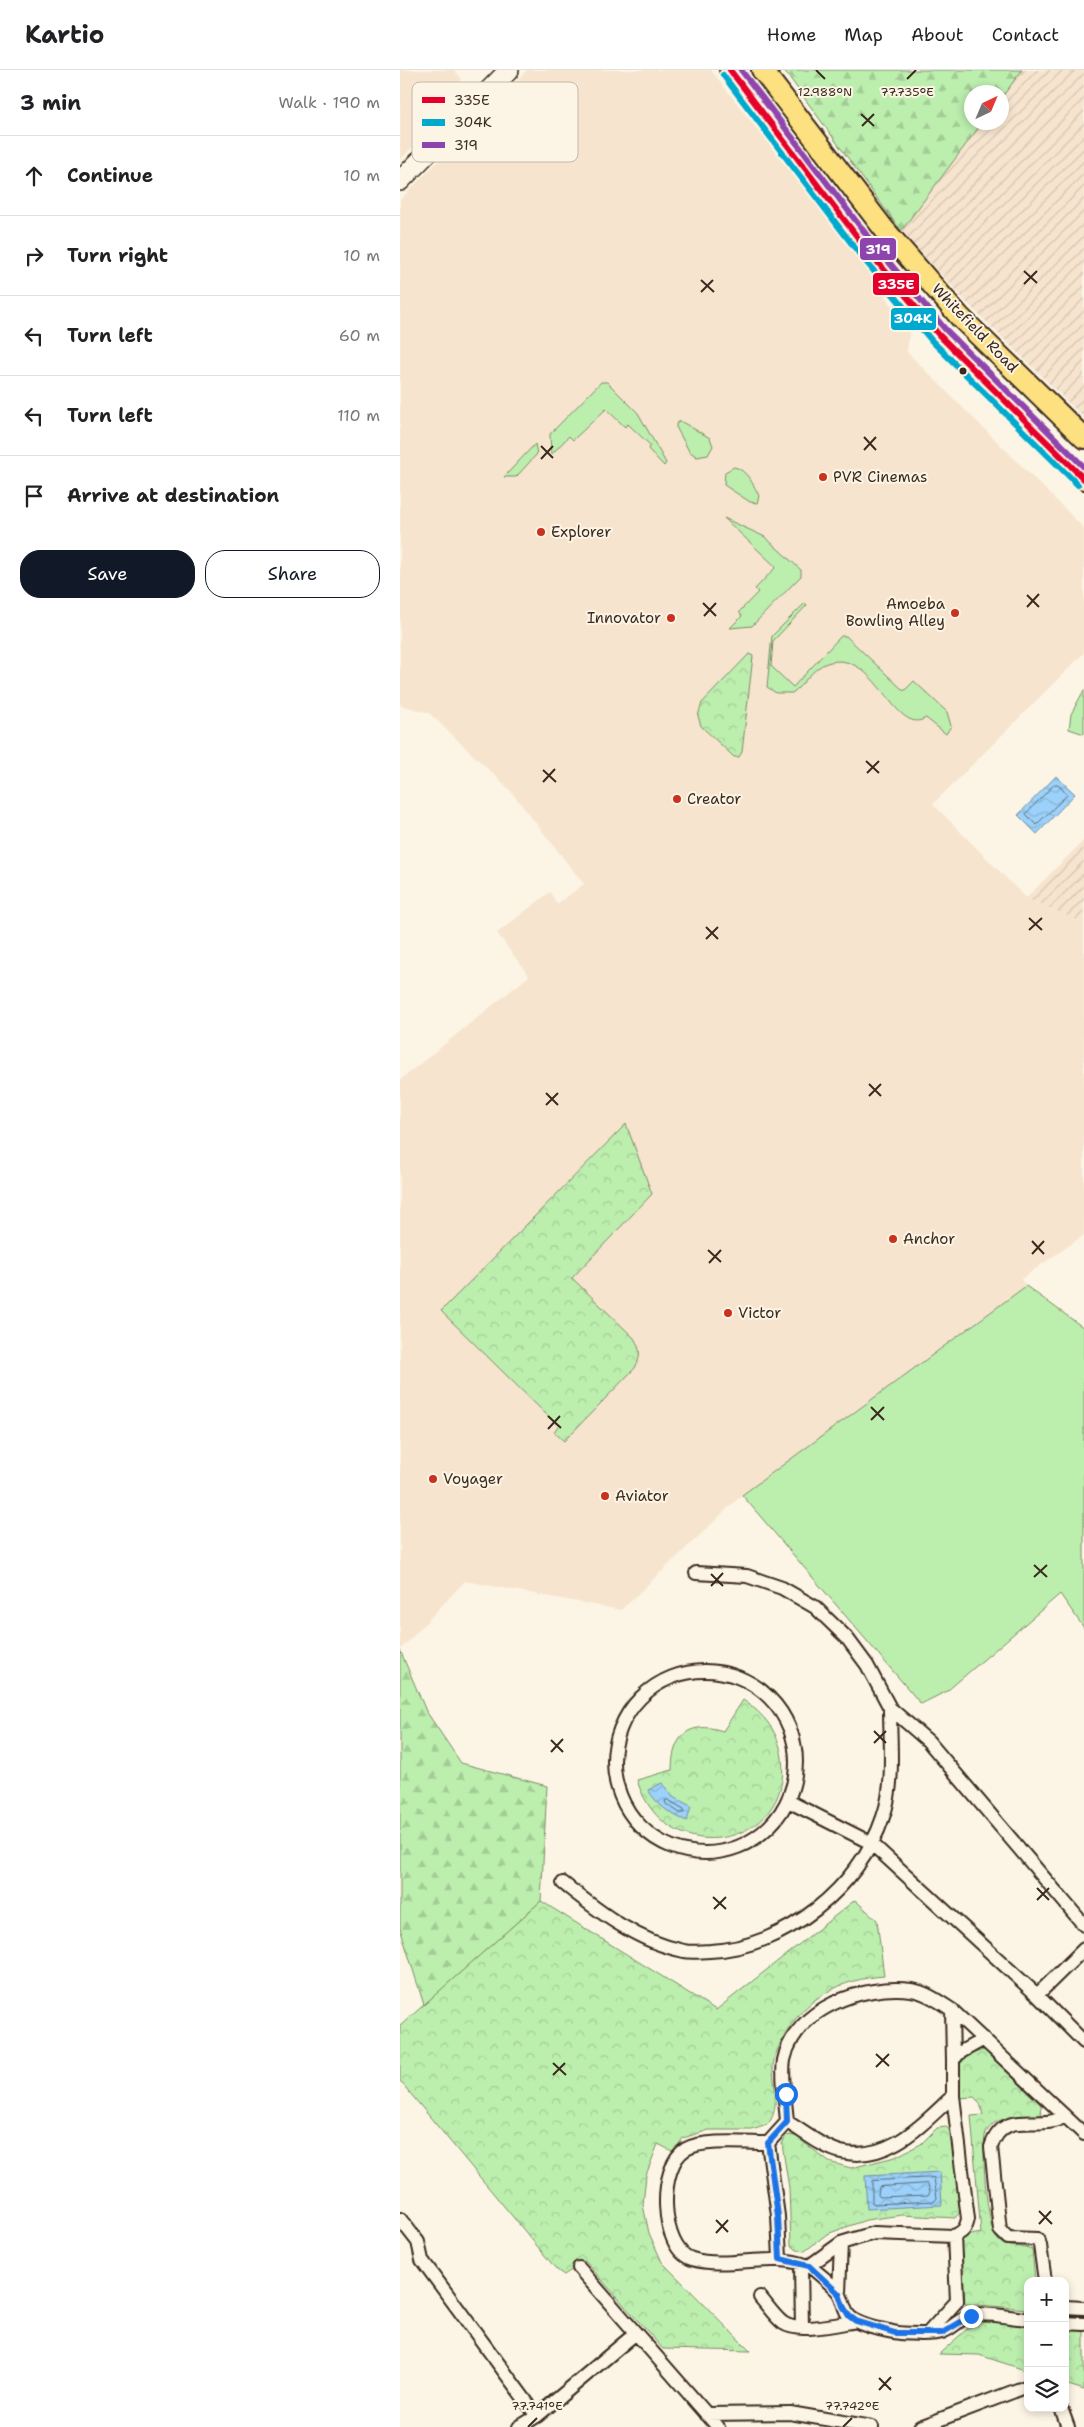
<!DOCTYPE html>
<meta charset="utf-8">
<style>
body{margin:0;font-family:"Shantell Sans",sans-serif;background:#f2f2f2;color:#202124}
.controls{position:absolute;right:15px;bottom:15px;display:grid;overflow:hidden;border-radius:10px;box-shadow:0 2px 8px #0003}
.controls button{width:45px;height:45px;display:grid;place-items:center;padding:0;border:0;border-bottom:1px solid #e0e0e0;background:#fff;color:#202124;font:25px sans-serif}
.compass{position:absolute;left:564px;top:15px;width:45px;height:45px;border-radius:50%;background:#fff;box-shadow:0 2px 8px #0003;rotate:44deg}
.stop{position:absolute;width:15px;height:15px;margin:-11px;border:4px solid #1a73e8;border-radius:50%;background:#fff}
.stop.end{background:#1a73e8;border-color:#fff;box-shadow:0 1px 5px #0008}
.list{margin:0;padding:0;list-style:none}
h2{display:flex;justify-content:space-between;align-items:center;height:65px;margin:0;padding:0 20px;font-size:21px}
h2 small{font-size:16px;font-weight:400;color:#757577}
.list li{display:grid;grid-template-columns:32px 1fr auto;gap:15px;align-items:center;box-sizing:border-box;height:80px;padding:0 20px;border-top:1px solid #e0e0e0}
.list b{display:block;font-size:19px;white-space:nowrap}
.list em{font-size:16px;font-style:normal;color:#757577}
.actions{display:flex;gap:10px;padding:15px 20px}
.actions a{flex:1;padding:11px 0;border:1px solid #111827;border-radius:20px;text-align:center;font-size:18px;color:#111827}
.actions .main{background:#111827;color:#fff}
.icon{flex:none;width:28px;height:28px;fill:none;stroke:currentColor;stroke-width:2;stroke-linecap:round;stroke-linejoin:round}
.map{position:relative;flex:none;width:684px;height:2357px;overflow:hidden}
header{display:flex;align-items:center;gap:30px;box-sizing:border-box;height:70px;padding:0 25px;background:#fff;border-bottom:1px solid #e0e0e0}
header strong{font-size:24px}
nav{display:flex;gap:28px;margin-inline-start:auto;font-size:18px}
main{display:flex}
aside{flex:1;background:#fff}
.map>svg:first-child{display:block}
.built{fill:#f6e4ce}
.industrial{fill:url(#industrial-furrows);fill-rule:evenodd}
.green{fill:#bceeae;stroke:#7c8c66}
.forest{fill:url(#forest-firs);stroke:#7c8c66}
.park{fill:url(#park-crowns);stroke:#7c8c66}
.water{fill:url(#water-waves);stroke:#758ea2}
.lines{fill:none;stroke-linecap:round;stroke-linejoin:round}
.shore{stroke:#616d76;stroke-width:1}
.street-casing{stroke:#3b2a1e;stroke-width:16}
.secondary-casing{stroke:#3b2a1e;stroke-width:22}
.primary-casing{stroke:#3b2a1e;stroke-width:24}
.street{stroke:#fcf5e5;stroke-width:12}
.secondary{stroke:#fcf5e5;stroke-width:19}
.primary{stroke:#fde080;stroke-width:20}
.bus-1-casing{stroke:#fcf5e5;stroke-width:10}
.bus-2-casing{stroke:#fcf5e5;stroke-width:10}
.bus-3-casing{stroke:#fcf5e5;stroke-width:10}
.bus-1{stroke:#e4002b;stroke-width:6}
.bus-2{stroke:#00a9ce;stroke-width:6}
.bus-3{stroke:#8e44ad;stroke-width:6}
.route{stroke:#1a73e8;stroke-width:6}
.ticks{fill:none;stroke:#3b2a1e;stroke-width:2}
.bus-dot{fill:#3b2a1e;stroke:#fcf5e5;stroke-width:2}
.poi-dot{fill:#c8321e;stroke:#fcf5e5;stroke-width:2}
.labels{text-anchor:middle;stroke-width:4;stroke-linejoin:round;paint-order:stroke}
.street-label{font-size:15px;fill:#3b2a1e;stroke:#fcf5e5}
.poi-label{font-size:15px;fill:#3b2a1e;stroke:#fcf5e5;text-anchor:start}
.key{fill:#fcf5e5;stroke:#c2b8a9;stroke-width:1}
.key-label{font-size:14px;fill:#3b2a1e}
.ticks-label{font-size:12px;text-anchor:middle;fill:#3b2a1e;stroke:#fcf5e5;stroke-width:4;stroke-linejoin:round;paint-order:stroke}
.line-badge{stroke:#fcf5e5;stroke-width:2}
.badge-label{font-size:14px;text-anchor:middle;font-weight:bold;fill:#fff}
</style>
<header>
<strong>Kartio</strong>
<nav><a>Home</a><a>Map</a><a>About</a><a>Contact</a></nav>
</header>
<main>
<aside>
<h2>3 min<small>Walk · 190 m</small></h2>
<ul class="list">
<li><svg class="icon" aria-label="ahead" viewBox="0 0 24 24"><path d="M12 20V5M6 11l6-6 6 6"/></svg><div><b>Continue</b></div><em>10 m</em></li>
<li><svg class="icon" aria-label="right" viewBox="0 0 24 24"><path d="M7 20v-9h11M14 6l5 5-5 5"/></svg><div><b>Turn right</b></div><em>10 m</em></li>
<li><svg class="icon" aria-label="left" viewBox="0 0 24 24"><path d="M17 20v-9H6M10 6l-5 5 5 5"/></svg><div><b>Turn left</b></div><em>60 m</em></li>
<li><svg class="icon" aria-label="left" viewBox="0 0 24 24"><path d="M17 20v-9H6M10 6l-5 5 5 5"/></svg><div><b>Turn left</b></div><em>110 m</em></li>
<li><svg class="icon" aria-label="arrive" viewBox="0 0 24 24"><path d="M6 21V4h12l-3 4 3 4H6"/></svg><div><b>Arrive at destination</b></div></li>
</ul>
<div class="actions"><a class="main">Save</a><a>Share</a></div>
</aside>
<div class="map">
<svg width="684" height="2357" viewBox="0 0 684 2357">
<defs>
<pattern id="industrial-furrows" width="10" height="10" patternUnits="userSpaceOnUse" patternTransform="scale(1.25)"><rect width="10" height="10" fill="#f6e4ce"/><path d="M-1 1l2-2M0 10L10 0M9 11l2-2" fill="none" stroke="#d4c4b0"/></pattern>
<pattern id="forest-firs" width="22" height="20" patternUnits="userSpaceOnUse" patternTransform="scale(1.25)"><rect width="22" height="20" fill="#bceeae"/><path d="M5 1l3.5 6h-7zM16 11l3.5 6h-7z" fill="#a2cc95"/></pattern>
<pattern id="park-crowns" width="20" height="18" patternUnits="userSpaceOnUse" patternTransform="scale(1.25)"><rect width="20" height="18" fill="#bceeae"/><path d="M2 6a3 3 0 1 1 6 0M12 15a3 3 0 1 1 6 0" fill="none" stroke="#a2cc95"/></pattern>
<pattern id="water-waves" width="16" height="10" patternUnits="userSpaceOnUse" patternTransform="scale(1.25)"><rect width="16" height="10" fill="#9bd1fa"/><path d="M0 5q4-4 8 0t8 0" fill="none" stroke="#86b4d6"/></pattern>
</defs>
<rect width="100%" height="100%" fill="#fcf5e5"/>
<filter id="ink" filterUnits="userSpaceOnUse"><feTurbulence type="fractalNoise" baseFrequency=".02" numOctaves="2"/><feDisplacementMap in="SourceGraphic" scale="10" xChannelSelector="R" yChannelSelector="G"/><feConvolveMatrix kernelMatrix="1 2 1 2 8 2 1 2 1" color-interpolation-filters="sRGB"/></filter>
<g filter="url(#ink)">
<path class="built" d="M 0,0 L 54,0 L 61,8 L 55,33 L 0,90 Z
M 127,0 L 311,0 L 474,209 L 509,263 L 507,282 L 684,458 L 684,583 L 533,734 L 626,828 L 684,853 L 684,1165 L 621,1209 L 626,1216 L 342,1425 L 221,1540 L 65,1511 L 0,1580 L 0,1010 L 129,906 L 97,863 L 150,822 L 157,834 L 184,814 L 109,719 L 29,643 L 0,635 L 0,130 Z"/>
<path class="industrial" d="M 384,0 L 684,0 L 684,348 L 568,234 L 501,161 ZM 572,22 L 602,22 L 602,52 L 572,52 Z
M 684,770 L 684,853 L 626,828 Z"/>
<path class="green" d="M 201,312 L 207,312 L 238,343 L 266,393 L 264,396 L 248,379 L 250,375 L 228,354 L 225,357 L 206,339 L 173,370 L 169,366 L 151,385 L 150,364 Z
M 280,351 L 310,368 L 313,376 L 308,385 L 297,387 L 289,381 L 276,357 L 276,354 Z
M 135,374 L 137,384 L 116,407 L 104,407 Z
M 334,397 C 346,399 354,415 359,426 L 357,433 L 350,432 L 324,415 L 325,402 Z
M 324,448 L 365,467 L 401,500 L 401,506 L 352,556 L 330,558 L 342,546 L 339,542 L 358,522 L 355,519 L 376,497 Z
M 405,533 L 407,535 L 373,571 L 371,596 L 393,617 L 441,566 L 446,566 L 504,621 L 514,611 L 547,642 L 551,656 L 546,664 L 526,648 C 494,668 476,577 427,593 C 412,598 404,615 392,623 L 376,623 L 367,617 L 372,566 Z
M 684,620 L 684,664 L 669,659 L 671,644 Z
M 626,1216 L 684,1258 L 684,1558 L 660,1524 L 547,1621 L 521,1634 L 342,1425 Z"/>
<path class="forest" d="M 384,0 L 622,0 L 602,27 L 602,22 L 572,22 L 572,52 L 582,53 L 501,161 Z
M 0,1580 L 26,1641 L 61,1693 L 147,1716 L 141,1831 L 24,1935 L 0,1858 Z"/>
<path class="park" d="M 349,584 L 353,586 L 342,682 L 339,687 L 334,687 L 301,656 L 298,646 L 302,633 Z
M 226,1054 L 252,1124 L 172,1208 L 234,1268 C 241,1280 241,1286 235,1298 L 164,1371 L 154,1362 L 158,1356 L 41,1241 Z
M 343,1630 C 364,1644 379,1662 382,1688 C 394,1776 265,1804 237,1710 L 272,1700 C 272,1666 289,1650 323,1661 Z
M 455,1830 L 477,1850 L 484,1906 C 441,1909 404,1928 384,1967 C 379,1975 374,1986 373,1996 C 373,2014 381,2040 367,2055 L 352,2060 L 309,2060 L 283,2068 L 274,2082 L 258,2074 L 246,2105 L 243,2135 L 249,2163 L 262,2192 L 350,2281 L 263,2279 L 185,2191 L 164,2205 L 157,2200 L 0,2011 L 0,1956 L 141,1831 L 316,1940 Z
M 584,1980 L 641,2035 L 642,2045 C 629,2047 605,2045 593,2054 C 590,2057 586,2061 585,2066 C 582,2084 586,2160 599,2171 C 608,2179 622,2175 632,2179 L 635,2211 L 628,2211 L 628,2239 L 565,2234 L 561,2172 L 566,2166 L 581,2163 L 571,2046 L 583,2045 L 580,2033 L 574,2027 L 558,2028 L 559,1995 L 570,1984 Z
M 546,2057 L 552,2062 L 560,2142 L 555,2148 L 502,2145 L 466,2150 L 427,2164 L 405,2181 L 397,2180 L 391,2175 L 389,2118 L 382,2074 L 386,2065 L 396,2066 L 429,2092 L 451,2098 L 495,2087 L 521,2074 L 537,2058 Z
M 576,2251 L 628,2255 L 628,2301 L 579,2285 L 539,2284 Z
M 665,2258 L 684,2260 L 684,2320 L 665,2314 Z"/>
<path class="water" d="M 656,706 L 675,724 L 637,764 L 618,745 Z
M 262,1713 L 273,1727 L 291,1736 L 287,1751 C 271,1745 257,1735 248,1720 Z
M 540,2102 L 542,2135 L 467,2139 L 465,2106 Z"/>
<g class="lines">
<path class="shore" d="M 655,714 L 658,714 L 667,725 L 636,755 L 626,744 Z
M 268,1730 L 284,1739 L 284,1743 L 280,1743 L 266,1734 L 265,1731 Z
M 534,2108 L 537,2128 L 535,2131 L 474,2134 L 472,2132 L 472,2111 Z
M 528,2114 L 530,2122 L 528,2125 L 480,2127 L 478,2125 L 479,2117 Z"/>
<defs>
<path id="street" d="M 296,1503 L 347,1506 L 382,1518 L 415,1537 L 447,1568 L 467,1595 L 490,1638 L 528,1671 L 684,1855
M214 1692a91 91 0 1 1 182 0a91 91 0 1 1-182 0Z
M 388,1731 L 471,1773 L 637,1925
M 163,1813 C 199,1842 238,1872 284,1881 C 292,1883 302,1881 310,1881 C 385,1878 460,1817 483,1747 C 495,1714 490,1673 490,1638
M 684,1879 L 637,1925 L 684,1972
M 552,1940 L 553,1990
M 387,2052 C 403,2061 423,2078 441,2082 C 488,2093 521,2055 553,2026
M 368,2073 L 378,2146 L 380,2189
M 0,2149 L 18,2172 L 22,2190 L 137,2346 L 236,2263
M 401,2194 L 402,2258
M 409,2196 L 441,2173 L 474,2163 L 554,2166 C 563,2162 566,2159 568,2149 L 553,2026 L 553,1990 L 559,1983 L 584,1969
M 179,2198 L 318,2357
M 645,2211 L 640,2175 L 637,2169 L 608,2168 L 600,2160 L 591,2077 C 604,2036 641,2063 665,2046
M 439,2223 L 441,2173
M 360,2227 C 367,2235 375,2247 383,2253 C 399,2264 438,2254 456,2251
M 665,2237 L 684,2238
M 628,2249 C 611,2248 588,2242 571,2245 C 560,2248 552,2259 542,2262 C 534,2265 502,2264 493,2262 C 480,2259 460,2256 450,2247 C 443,2240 444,2231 439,2223 C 436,2218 413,2198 408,2196 C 371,2181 330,2200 292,2189 C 260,2179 257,2096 286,2079 C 303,2069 347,2073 368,2073 L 387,2052 C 386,2035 381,2007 384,1990 C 395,1938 463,1914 511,1920 C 526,1922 540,1932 552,1940 L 684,2064
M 665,2253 L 684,2254
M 528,2263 L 557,2231 L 554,2166
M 661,2338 L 668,2357
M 306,2344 L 390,2343 L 472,2357
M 119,2357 L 137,2346
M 520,2357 L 628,2316"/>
<path id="secondary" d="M 0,111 L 109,0"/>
<path id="primary" d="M 330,0 L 465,177 L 539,265 L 684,409
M 362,0 L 484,159 L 560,247 L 684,368"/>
</defs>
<use href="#street" class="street-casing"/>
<use href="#secondary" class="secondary-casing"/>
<use href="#primary" class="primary-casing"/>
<use href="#street" class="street"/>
<use href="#secondary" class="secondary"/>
<use href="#primary" class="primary"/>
<defs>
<path id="bus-1" d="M 330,0 L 465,177 L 539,265 L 684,409"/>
<path id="bus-2" d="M 323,5 L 458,182 L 532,271 L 678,415"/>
<path id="bus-3" d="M 341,0 L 472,172 L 545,259 L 684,397"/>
</defs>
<use href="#bus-1" class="bus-1-casing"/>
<use href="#bus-2" class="bus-2-casing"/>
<use href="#bus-3" class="bus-3-casing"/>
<use href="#bus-1" class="bus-1"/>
<use href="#bus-2" class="bus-2"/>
<use href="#bus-3" class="bus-3"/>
</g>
</g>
<g class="lines" filter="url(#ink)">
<path class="route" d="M 386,2024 L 387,2052 L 368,2073 L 378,2146 L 380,2189 L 409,2196 L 439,2224 L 443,2236 L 449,2246 L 456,2251 L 495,2263 L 542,2263 L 571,2246"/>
</g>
<path class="ticks" d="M 416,0 L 425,9M 507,9 L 516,0M 461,44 L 474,56M 462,56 L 474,44M 624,201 L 637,213M 301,210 L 314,222M 624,214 L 637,201M 301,222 L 313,210M 464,367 L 476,380M 141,376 L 153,388M 464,380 L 476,367M 141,389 L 153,376M 627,525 L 639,537M 303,533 L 316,546M 627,537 L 639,524M 304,546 L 316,533M 466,691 L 479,703M 143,700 L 156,712M 467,703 L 479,691M 143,712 L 155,699M 629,848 L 642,860M 306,857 L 318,869M 629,860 L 642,848M 306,869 L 318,857M 469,1014 L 481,1026M 146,1023 L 158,1035M 469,1026 L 481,1014M 146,1035 L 158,1023M 632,1171 L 644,1184M 308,1180 L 321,1192M 632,1184 L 644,1171M 309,1193 L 321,1180M 471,1337 L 484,1350M 148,1346 L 161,1358M 471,1350 L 484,1337M 148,1359 L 160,1346M 634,1495 L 647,1507M 311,1504 L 323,1516M 634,1507 L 647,1495M 311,1516 L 323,1503M 474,1661 L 486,1673M 151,1670 L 163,1682M 474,1673 L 486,1661M 151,1682 L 163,1669M 637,1818 L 649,1830M 313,1827 L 326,1839M 637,1830 L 649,1818M 314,1839 L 326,1827M 476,1984 L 489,1996M 153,1993 L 166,2005M 476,1997 L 489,1984M 153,2005 L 165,1993M 639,2141 L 652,2154M 316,2150 L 328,2162M 639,2154 L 651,2141M 316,2163 L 328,2150M 479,2308 L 491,2320M 479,2320 L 491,2307M 128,2357 L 137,2348M 443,2357 L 452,2348"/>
<circle class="bus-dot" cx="563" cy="301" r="4.5"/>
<g class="poi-dot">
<circle cx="423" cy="407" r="5"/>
<circle cx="141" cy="462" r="5"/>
<circle cx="555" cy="543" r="5"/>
<circle cx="271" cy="548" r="5"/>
<circle cx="277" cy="729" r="5"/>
<circle cx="493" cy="1169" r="5"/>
<circle cx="328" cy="1243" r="5"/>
<circle cx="33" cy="1409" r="5"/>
<circle cx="205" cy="1426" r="5"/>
</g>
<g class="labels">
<g class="street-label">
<text transform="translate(575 258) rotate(46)" y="5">Whitefield Road</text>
</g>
<g class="poi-label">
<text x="433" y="412">PVR Cinemas</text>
<text x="151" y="467">Explorer</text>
<text x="545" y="539" text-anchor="end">Amoeba<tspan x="545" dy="17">Bowling Alley</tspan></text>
<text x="261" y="553" text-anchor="end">Innovator</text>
<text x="287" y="734">Creator</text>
<text x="503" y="1174">Anchor</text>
<text x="338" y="1248">Victor</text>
<text x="43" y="1414">Voyager</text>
<text x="215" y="1431">Aviator</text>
</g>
</g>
<rect x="12" y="12" width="166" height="80" rx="8" class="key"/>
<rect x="22" y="27" width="23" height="6" fill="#e4002b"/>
<rect x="22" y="49" width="23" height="7" fill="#00a9ce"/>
<rect x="22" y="72" width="23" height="6" fill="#8e44ad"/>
<g class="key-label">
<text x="54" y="35">335E</text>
<text x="54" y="57">304K</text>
<text x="54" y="80">319</text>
</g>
<g class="ticks-label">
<text x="425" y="26">12.988°N</text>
<text x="507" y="26">77.735°E</text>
<text x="137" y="2340">77.741°E</text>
<text x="452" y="2340">77.742°E</text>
</g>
<g class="line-badge">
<rect x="459" y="167" width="38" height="24" rx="5" fill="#8e44ad"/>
<rect x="472" y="202" width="48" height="24" rx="5" fill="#e4002b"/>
<rect x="490" y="237" width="47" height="24" rx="5" fill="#00a9ce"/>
</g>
<g class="badge-label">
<text x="478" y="184">319</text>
<text x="496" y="219">335E</text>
<text x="513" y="253">304K</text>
</g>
</svg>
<div class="controls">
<button>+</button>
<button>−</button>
<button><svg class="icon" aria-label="layers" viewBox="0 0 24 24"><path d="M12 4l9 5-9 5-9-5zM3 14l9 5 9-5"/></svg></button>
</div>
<svg class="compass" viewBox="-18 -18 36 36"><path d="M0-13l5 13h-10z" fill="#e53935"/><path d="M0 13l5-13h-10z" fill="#757577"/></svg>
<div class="stop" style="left:386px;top:2024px"></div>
<div class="stop end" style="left:571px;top:2246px"></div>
</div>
</main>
